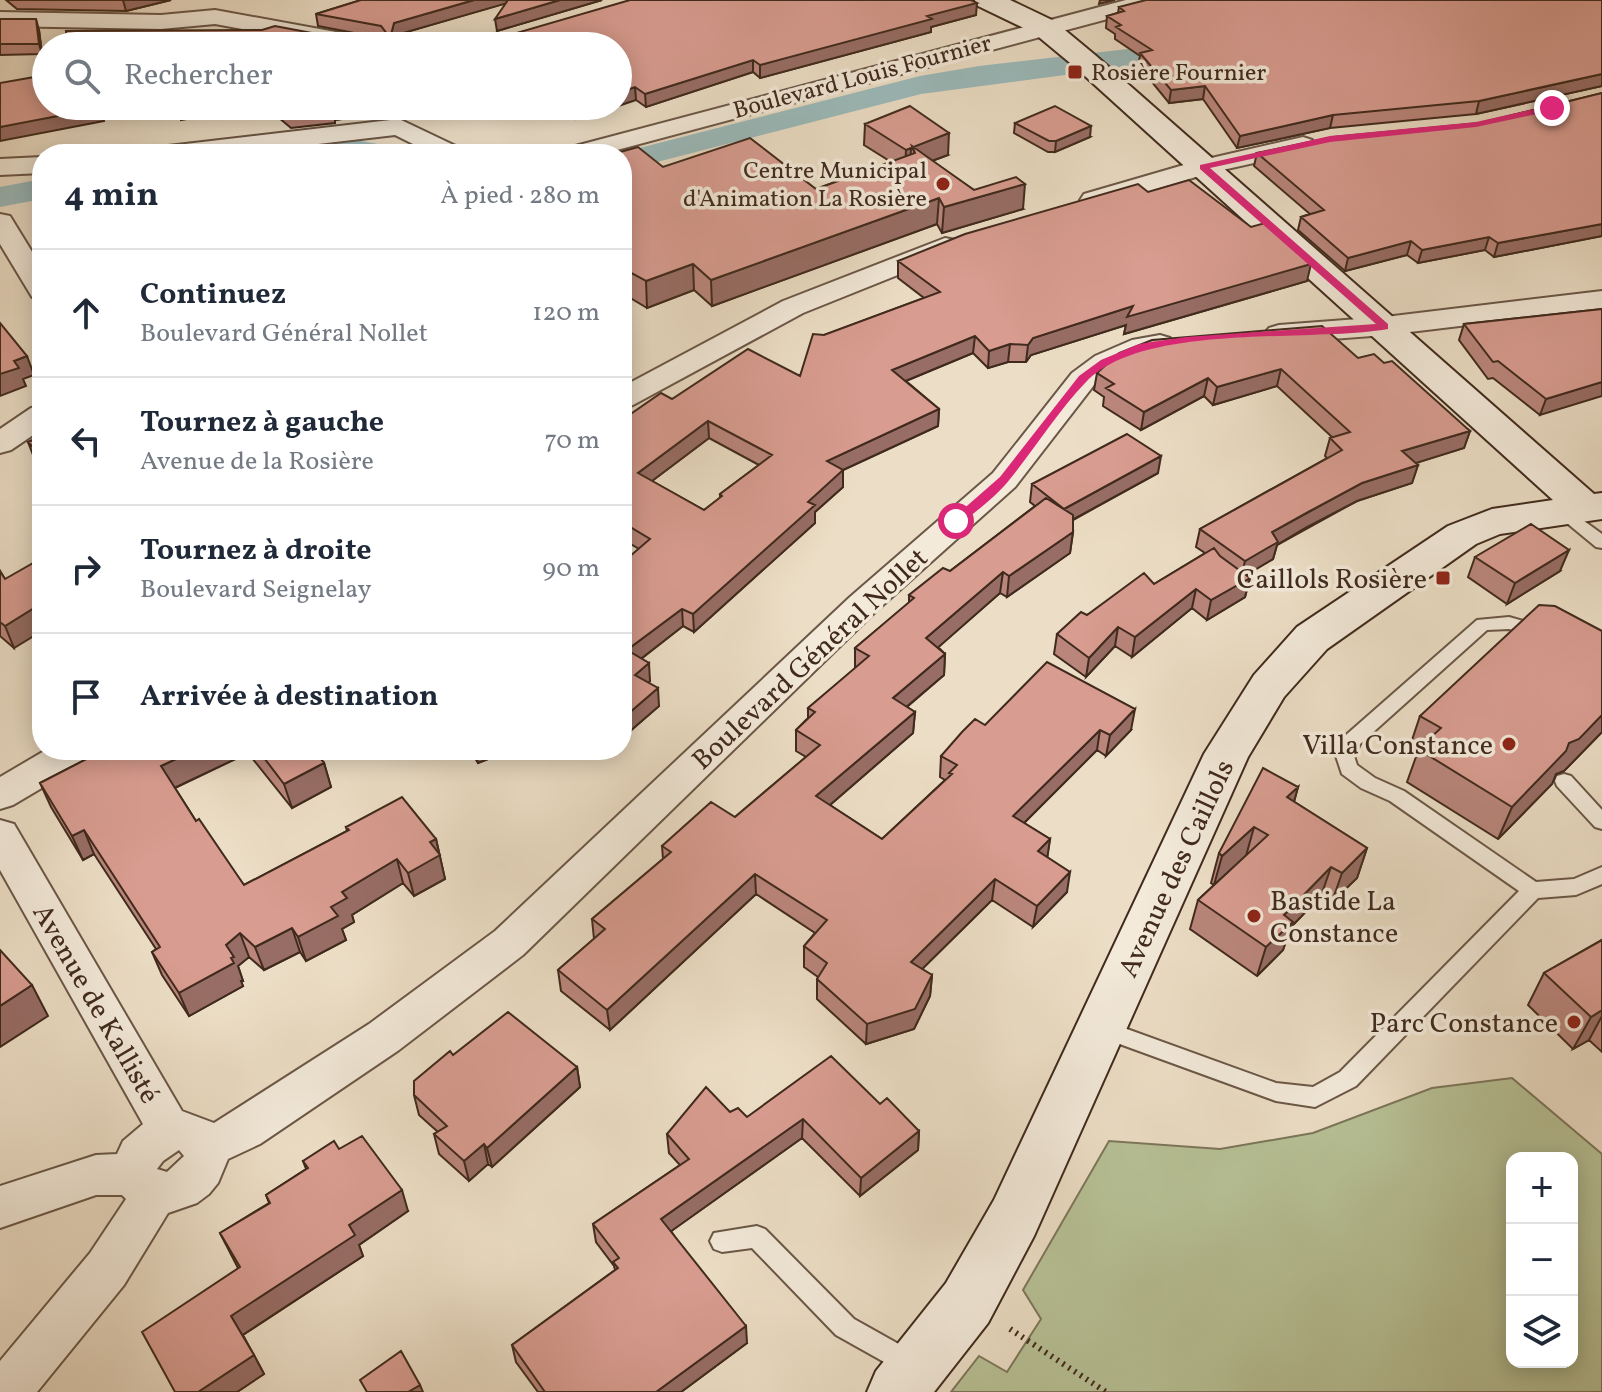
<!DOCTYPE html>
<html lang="fr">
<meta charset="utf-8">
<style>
body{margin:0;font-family:Vollkorn,serif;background:#f2f2f3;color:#1f2937}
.controls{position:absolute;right:24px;bottom:24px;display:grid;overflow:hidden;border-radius:16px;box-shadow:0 4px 20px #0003}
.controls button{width:72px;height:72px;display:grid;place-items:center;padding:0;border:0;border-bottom:2px solid #e0e1e3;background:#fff;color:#1f2937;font:40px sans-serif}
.stop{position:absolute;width:24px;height:24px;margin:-18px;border:6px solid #db2777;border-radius:50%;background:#fff}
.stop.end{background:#db2777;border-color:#fff;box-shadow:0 2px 8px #0008}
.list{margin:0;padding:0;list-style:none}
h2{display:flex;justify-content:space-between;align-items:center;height:104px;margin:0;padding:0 32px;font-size:34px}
h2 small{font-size:26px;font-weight:400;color:#747a83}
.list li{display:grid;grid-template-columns:52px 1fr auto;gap:24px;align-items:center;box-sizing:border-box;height:128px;padding:0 32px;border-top:2px solid #e0e1e3}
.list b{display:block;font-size:30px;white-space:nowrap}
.list p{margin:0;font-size:26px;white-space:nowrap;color:#747a83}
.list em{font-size:26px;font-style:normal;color:#747a83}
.icon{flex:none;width:44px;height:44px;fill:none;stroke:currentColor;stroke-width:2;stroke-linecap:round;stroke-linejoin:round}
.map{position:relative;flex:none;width:1602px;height:1392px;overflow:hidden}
.search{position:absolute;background:#fff;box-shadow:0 4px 20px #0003;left:32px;top:32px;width:600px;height:88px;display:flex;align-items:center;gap:20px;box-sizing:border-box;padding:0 28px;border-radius:44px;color:#747a83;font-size:30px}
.panel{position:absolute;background:#fff;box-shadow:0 4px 20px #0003;left:32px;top:144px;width:600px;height:616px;border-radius:32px}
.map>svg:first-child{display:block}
.green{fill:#b7c196;stroke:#7c765a;stroke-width:2;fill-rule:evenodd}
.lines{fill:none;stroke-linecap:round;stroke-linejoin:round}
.canal{fill:#9bbbbc;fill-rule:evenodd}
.lane-casing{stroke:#6b5747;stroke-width:4}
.street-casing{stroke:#6b5747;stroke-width:4}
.secondary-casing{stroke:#402a1d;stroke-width:4}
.path{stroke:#402a1d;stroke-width:6;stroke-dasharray:2 5;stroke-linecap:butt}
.lane{fill:#f3eada;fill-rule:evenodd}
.street{fill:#f3eada;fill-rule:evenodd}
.secondary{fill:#f3eada;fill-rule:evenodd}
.wall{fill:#ba867c;stroke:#402a1d;stroke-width:2;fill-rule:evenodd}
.shaded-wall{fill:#976d65;stroke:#402a1d;stroke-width:2}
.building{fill:#d89c90;stroke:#402a1d;stroke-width:2;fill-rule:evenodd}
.route{fill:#db2777}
.poi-dot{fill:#8f2418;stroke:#f3eada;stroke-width:3}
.labels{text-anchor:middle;stroke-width:7;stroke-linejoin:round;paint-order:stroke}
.far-poi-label{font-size:24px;fill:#402a1d;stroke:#f3eada;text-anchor:start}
.far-street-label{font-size:24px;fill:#402a1d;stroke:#f3eada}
.poi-label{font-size:28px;fill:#402a1d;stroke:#f3eada;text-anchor:end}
.street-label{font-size:28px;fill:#402a1d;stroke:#f3eada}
</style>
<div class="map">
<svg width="1602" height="1392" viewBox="0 0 1602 1392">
<rect width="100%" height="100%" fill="#ecdec6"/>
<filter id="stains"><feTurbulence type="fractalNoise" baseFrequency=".0025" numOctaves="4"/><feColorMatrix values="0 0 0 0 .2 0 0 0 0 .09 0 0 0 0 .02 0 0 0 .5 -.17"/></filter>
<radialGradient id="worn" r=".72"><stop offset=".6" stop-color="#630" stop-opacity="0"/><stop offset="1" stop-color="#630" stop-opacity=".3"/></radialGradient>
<path class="green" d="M 1512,1078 L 1602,1154 L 1602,1392 L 951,1392 L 979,1356 L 1007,1372 L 1041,1319 L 1023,1290 L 1109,1141 L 1220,1149 L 1313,1133 L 1432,1088 ZM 1512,1158 L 1572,1158 L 1572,1362 L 1512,1362 Z"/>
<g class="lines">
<path class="canal" d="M 1198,41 L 1208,44 L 1212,50 L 1208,56 L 921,94 L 622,171 L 622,154 L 616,154 L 920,76 L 979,66 Z
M 355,140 L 395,147 L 400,154 L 285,154 L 290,147 Z
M 42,179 L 42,199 L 0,207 L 0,187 Z"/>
<defs>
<path id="lane" d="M 1562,505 L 1602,534 L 1602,548 L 1596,547 L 1556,514 L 1554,510 L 1556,506 Z
M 1509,617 L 1544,627 L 1547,631 L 1538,637 L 1509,629 L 1487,630 L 1360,744 L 1354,756 L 1357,765 L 1375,778 L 1404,791 L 1536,882 L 1574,879 L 1602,867 L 1602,884 L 1576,895 L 1538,898 L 1356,1086 L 1315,1107 L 1276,1101 L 1095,1035 L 1091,1029 L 1095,1023 L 1102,1020 L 1276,1083 L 1313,1087 L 1340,1072 L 1519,891 L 1390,801 L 1361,788 L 1342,774 L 1336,756 L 1346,735 L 1477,620 Z
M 1564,774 L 1571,776 L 1602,810 L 1602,829 L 1595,827 L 1557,786 L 1555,781 L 1557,776 Z
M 757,1226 L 765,1229 L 854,1319 L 920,1356 L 923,1364 L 920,1372 L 911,1376 L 902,1372 L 836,1335 L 752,1248 L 722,1252 L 714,1249 L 710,1241 L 714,1233 Z"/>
<path id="street" d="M 1126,0 L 1163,0 L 1160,5 L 602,154 L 560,154 L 564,149 Z
M 215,10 L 374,39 L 382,41 L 386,46 L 336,46 L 215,24 L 161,29 L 0,26 L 0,12 L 161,15 Z
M 399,119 L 462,149 L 466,154 L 433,154 L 395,135 L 233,154 L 155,154 L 159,149 L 168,146 Z
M 1303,137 L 1312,140 L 1316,145 L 1312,150 L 1209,173 L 1093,208 L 1084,206 L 1080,200 L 1084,194 L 1194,162 Z
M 42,157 L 42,173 L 0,175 L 0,159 Z
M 0,214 L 10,216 L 42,268 L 42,299 L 32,297 L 0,244 Z
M 945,238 L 955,240 L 959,246 L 955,252 L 803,313 L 633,405 L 622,408 L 622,387 L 783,301 Z
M 1602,291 L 1602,309 L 1385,335 L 1279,343 L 1269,340 L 1264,334 L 1269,328 L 1279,325 L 1385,317 Z
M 1160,335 L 1170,338 L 1175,344 L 1170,350 L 1148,354 L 1115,368 L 1094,385 L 1015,487 L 874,613 L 523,955 L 399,1050 L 260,1144 L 228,1159 L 218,1183 L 209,1194 L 197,1203 L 168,1213 L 124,1285 L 37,1392 L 0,1392 L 0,1361 L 90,1253 L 126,1199 L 122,1195 L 96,1195 L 0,1228 L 0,1186 L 96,1155 L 117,1154 L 123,1141 L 143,1124 L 0,870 L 0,820 L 14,824 L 182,1111 L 214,1123 L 369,1024 L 495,931 L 850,597 L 993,473 L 1072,373 L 1095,356 L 1132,340 ZM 179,1150 L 184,1156 L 167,1172 L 157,1169 L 163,1161 Z
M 42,406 L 42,429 L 11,450 L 0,453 L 0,429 L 31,408 Z
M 46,750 L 95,750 L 89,760 L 13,805 L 0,809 L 0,777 Z"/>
<path id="secondary" d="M 974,0 L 1010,0 L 1054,21 L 1095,55 L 1594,494 L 1602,493 L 1602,519 L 1500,534 L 1476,544 L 1327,649 L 1284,697 L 1248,757 L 1034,1236 L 988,1323 L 934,1392 L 867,1392 L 876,1371 L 946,1283 L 994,1200 L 1204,754 L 1254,675 L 1297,627 L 1448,526 L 1492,509 L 1553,500 L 1075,67 L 1034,33 L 978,6 Z"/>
</defs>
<use href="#lane" class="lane-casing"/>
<use href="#street" class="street-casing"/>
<use href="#secondary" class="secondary-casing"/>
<path class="path" d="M 1010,1329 L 1106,1392"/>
<use href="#lane" class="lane"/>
<use href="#street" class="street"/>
<use href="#secondary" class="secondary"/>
</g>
<path class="wall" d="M 6,0 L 171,0 L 126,11 L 17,9 Z
M 361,0 L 602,0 L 497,31 L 506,3 L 396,35 L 393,46 L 333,37 L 375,37 L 318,26 L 316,14 Z
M 974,0 L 976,15 L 931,27 L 931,32 L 760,78 L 753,72 L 646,107 L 636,100 L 506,36 Z
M 1602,0 L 1602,86 L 1476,114 L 1330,128 L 1237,148 L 1203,99 L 1169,103 L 1138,65 L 1140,56 L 1115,39 L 1115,34 L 1106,28 L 1107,16 L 1118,13 L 1119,7 Z
M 0,19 L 39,30 L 42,54 L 0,55 Z
M 1602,93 L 1602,236 L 1494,257 L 1485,250 L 1418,263 L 1407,255 L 1345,271 L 1298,230 L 1301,217 L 1310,214 L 1254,166 L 1257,153 L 1480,123 Z
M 265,106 L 362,106 L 364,116 L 335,120 L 335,123 L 291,128 Z
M 485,106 L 527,106 L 489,109 Z
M 1015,123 L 1090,137 L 1055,152 L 1048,152 L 1014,133 Z
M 865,124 L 948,155 L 932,161 L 974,190 L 1023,209 L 942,233 L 937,224 L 712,306 L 694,290 L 647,308 L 622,293 L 622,154 L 663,167 L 816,189 L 891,162 L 864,145 Z
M 1148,192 L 1307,281 L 1124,334 L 1126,325 L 1031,355 L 1026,362 L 1008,362 L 988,368 L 973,353 L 906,381 L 939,409 L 938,426 L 843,470 L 843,487 L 815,512 L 815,523 L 694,632 L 683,626 L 641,659 L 650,681 L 648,682 L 659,706 L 622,738 L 639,549 L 622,539 L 622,420 L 672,399 L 800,376 L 824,335 L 924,298 L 898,278 L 898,261 ZM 709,438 L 759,465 L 720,494 L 720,498 L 704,510 L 652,481 Z
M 1602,309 L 1540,415 L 1493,378 L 1488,379 L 1459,340 L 1464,324 Z
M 1358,358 L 1470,431 L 1464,448 L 1415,463 L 1418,465 L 1412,483 L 1357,501 L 1277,545 L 1273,559 L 1246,575 L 1250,578 L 1245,597 L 1207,620 L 1192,608 L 1132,657 L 1115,646 L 1086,677 L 1054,654 L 1057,634 L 1087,615 L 1154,584 L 1205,553 L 1196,547 L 1200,529 L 1327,458 L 1325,456 L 1330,438 L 1332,437 L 1277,386 L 1213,405 L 1204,396 L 1141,430 L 1103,406 L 1104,397 L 1094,390 L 1097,373 Z
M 42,436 L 42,467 L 35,460 L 28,442 Z
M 1158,473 L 1073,520 L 1073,532 L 1070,553 L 1007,597 L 1000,593 L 938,647 L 945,654 L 944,675 L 907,707 L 915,712 L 913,733 L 830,805 L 882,839 L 945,780 L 940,777 L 941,756 L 985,725 L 1131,730 L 1106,756 L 1097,750 L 1024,823 L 1050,839 L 1047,857 L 1067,892 L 1033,927 L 992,900 L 922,969 L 932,975 L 930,996 L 914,1029 L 866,1044 L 817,999 L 817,979 L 818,977 L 804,967 L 804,946 L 815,933 L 756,894 L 610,1030 L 561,991 L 558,970 L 594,939 L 592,919 L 663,859 L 662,846 L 735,817 L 806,757 L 796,751 L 796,730 L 808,718 L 808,708 L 855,669 L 855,648 L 909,603 L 909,595 L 950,571 L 1035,506 L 1030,502 L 1032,484 Z
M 1475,557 L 1560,571 L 1507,604 L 1468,577 Z
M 0,571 L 5,579 L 14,648 L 0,636 Z
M 1602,631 L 1602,732 L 1564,771 L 1556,774 L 1552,784 L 1498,839 L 1407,782 L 1417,754 L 1409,749 L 1420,716 Z
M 104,750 L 314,750 L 324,763 L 331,787 L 292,808 L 248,753 L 175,788 L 196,821 L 244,885 L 347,831 L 346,827 L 436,839 L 445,879 L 414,896 L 403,883 L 352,915 L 354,922 L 342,929 L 346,940 L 306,961 L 300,952 L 264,970 L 249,957 L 238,966 L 243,981 L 241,981 L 243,986 L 189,1016 L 162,975 L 152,952 L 156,949 L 94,854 L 83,860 L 51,807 L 40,783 Z
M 470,750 L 511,750 L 478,763 Z
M 1298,787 L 1294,802 L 1367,848 L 1357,878 L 1332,902 L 1321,896 L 1291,927 L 1283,950 L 1257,976 L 1190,929 L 1198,900 L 1214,885 L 1211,883 L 1219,853 Z
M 1602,940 L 1602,1052 L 1589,1040 L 1573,1049 L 1528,1005 L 1544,973 Z
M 453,1055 L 577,1067 L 580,1087 L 492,1167 L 488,1164 L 469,1181 L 439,1154 L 434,1134 L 438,1132 L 419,1115 L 414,1095 Z
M 880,1104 L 919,1131 L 918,1150 L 860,1196 L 802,1138 L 671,1231 L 747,1343 L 681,1392 L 538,1392 L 516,1362 L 512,1345 L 615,1270 L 614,1266 L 596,1242 L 593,1224 L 680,1165 L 669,1153 L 667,1134 L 730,1112 L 747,1117 Z
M 339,1149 L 408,1211 L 359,1245 L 363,1256 L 243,1335 L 264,1374 L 237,1392 L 175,1392 L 238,1268 L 220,1233 L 269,1203 L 266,1195 L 306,1169 L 303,1161 Z"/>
<path class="shaded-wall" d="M 123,0 L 171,0 L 126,11 Z
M 474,0 L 518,0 L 396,35 L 393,46 L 388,46 L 394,23 Z
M 560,0 L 602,0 L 497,31 L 495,19 Z
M 964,0 L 974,0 L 974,3 L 977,3 L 976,15 L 931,27 L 931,32 L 760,78 L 760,65 L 927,16 Z
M 1100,0 L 1115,0 L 1099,4 Z
M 36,19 L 39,30 L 42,54 L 39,44 Z
M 753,60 L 753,72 L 646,107 L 645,94 Z
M 1602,74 L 1602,86 L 1476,114 L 1479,101 Z
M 1205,86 L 1203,99 L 1169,103 L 1171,90 Z
M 635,87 L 636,100 L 618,106 L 618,93 Z
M 99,106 L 161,106 L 103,118 L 104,121 L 0,141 L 0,127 Z
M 182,106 L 254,106 L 181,120 L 178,107 Z
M 341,106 L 362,106 L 364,116 L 335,120 L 333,111 L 329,107 Z
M 575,106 L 617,106 L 576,119 Z
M 1333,115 L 1330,128 L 1237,148 L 1240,136 Z
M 1091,126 L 1090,137 L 1055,152 L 1056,141 Z
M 949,133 L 948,155 L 915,167 L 915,153 L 912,147 Z
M 911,148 L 910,169 L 905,171 L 906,150 Z
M 1025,184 L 1023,209 L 942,233 L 944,207 Z
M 939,198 L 937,224 L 712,306 L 711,280 Z
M 1602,224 L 1602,236 L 1494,257 L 1498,243 Z
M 1489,237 L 1485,250 L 1418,263 L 1422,250 Z
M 1411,241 L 1407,255 L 1345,271 L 1348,258 Z
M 693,264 L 694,290 L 647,308 L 646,281 Z
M 1311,264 L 1307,281 L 1124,334 L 1126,325 L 1031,355 L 1026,362 L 1028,345 L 1033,338 L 1133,306 Z
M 975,336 L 973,353 L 891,387 L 892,370 Z
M 1010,344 L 1008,362 L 988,368 L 989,351 Z
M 27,356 L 34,375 L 23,379 L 26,386 L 0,396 L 0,374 L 14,361 Z
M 1281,369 L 1277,386 L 1213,405 L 1217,387 Z
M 1208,378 L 1204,396 L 1141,430 L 1144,412 Z
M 1602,382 L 1602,396 L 1540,415 L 1546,399 Z
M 939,409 L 938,426 L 843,470 L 843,487 L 815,512 L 815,523 L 694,632 L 693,614 L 808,502 L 827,461 Z
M 708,421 L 709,438 L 640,490 L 638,473 Z
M 1470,431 L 1464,448 L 1397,469 L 1402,451 Z
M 1161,456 L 1158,473 L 1061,526 L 1064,509 Z
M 1418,465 L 1412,483 L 1357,501 L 1305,528 L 1277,545 L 1273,559 L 1241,578 L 1245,561 L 1272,532 L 1362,483 Z
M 1073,532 L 1070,553 L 1007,597 L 1009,576 Z
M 1569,550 L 1560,571 L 1507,604 L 1515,583 Z
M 1003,572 L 1000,593 L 925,659 L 926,638 Z
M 1250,578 L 1245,597 L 1207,620 L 1211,600 Z
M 1196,589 L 1192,608 L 1132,657 L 1135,637 Z
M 42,603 L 42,631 L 14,648 L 5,626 Z
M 682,609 L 683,626 L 629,668 L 627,650 Z
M 1118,627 L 1115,646 L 1086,677 L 1089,658 Z
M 945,654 L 944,675 L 892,719 L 893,698 Z
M 649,663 L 650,681 L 637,692 L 635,675 Z
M 658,688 L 659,706 L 622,738 L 622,719 Z
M 1135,709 L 1131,730 L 1106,756 L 1110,735 Z
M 915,712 L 913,733 L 816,817 L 816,796 Z
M 1602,715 L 1602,732 L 1564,771 L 1556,774 L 1552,784 L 1498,839 L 1512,807 L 1569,743 Z
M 1100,730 L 1097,750 L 1010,837 L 1013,816 Z
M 195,750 L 247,750 L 248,753 L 170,790 L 161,766 Z
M 475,750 L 511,750 L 478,763 Z
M 324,763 L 331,787 L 292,808 L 284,784 Z
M 1298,787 L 1290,816 L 1287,797 Z
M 1254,827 L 1246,856 L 1214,885 L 1222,856 Z
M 84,830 L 94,854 L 83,860 L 72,836 Z
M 436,839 L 445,879 L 414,896 L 408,873 L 430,842 Z
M 1050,839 L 1047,860 L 1038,851 Z
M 1367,848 L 1357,878 L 1332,902 L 1342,873 Z
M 397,859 L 403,883 L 352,915 L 354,922 L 342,929 L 346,940 L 306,961 L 298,937 L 331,907 L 342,892 Z
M 1331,867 L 1321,896 L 1291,927 L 1283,950 L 1257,976 L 1266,947 L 1284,915 Z
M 1070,872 L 1067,892 L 1033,927 L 1037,906 Z
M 755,874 L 756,894 L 610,1030 L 607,1010 Z
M 995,879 L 992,900 L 909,982 L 911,962 Z
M 292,928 L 300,952 L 264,970 L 255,947 Z
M 240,933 L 249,957 L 238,966 L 243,981 L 241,981 L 243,986 L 189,1016 L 179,993 L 226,945 Z
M 932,975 L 930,996 L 914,1029 L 866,1044 L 867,1024 Z
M 32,985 L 48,1016 L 0,1047 L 0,1006 Z
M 1602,1010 L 1602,1016 L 1589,1040 L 1573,1049 L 1591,1017 Z
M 577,1067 L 580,1087 L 492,1167 L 487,1148 Z
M 803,1119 L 802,1138 L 663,1237 L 661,1219 Z
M 919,1131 L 918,1150 L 860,1196 L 861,1178 Z
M 484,1144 L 488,1164 L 469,1181 L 464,1161 Z
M 402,1190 L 408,1211 L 359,1245 L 363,1256 L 241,1336 L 231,1316 L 349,1225 Z
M 746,1326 L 747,1343 L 681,1392 L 656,1392 Z
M 254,1355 L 264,1374 L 237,1392 L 198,1392 Z
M 420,1385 L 423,1392 L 408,1392 Z"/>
<path class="building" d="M 361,0 L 474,0 L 394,23 L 388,46 L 67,46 L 66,31 L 262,30 L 275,26 L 333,37 L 384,37 L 387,34 L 381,26 L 316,14 Z
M 508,0 L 560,0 L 495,19 Z
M 630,0 L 971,0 L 977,3 L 927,16 L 932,19 L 760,65 L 753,60 L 645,94 L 635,87 L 618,93 L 618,46 L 476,46 L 483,37 L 506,36 Z
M 1146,0 L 1602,0 L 1602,74 L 1479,101 L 1333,115 L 1240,136 L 1205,86 L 1171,90 L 1140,53 L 1152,50 L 1116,27 L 1121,25 L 1107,16 L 1124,11 L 1119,7 Z
M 0,19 L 36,19 L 39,44 L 0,44 Z
M 46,75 L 46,106 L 99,106 L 100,108 L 0,127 L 0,83 Z
M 1602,93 L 1602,224 L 1498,243 L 1489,237 L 1422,250 L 1411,241 L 1348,258 L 1301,217 L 1324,210 L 1257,153 L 1333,137 L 1480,123 Z
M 277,106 L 341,106 L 329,107 L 333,111 L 288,115 Z
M 910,106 L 949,133 L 906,150 L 865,124 Z
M 1055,106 L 1091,126 L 1056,141 L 1049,141 L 1015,123 Z
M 750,138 L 816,189 L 915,153 L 912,146 L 974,190 L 1016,177 L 1025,184 L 944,207 L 939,198 L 711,280 L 693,264 L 646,281 L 622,268 L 622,154 L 613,154 L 638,147 L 663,167 Z
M 1189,180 L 1251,227 L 1265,223 L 1311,264 L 1127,317 L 1133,306 L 1033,338 L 1028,345 L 1010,344 L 989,351 L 975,336 L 892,370 L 939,409 L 827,461 L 843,470 L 808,502 L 815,505 L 693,614 L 682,609 L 627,650 L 649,663 L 635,675 L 658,688 L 622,719 L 622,563 L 650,539 L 622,522 L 622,420 L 661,393 L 672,399 L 748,349 L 800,376 L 813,334 L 824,335 L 940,292 L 898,261 L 965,234 L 1138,184 L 1148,192 ZM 708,421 L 772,455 L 720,494 L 722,496 L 704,510 L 638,473 Z
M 1602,309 L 1602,382 L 1546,399 L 1498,361 L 1493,362 L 1464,324 Z
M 0,323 L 27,356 L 14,361 L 19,368 L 0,374 Z
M 1322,326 L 1358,358 L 1374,354 L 1384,363 L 1392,361 L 1470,431 L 1402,451 L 1418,465 L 1362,483 L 1310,511 L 1272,532 L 1278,542 L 1245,561 L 1200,529 L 1342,450 L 1330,438 L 1350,432 L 1281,369 L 1217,387 L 1208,378 L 1144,412 L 1106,388 L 1114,384 L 1097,373 L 1119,353 L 1152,340 Z
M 1127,434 L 1161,456 L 1064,509 L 1032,484 Z
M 42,436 L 42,457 L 28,442 Z
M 1046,498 L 1073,515 L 1073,532 L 1009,576 L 1003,572 L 926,638 L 945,654 L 893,698 L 915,712 L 816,796 L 882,839 L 952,774 L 949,773 L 957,765 L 941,756 L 962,732 L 975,719 L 985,725 L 1047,662 L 1135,709 L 1110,735 L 1100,730 L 1013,816 L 1050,839 L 1038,851 L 1070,872 L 1037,906 L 995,879 L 911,962 L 932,975 L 915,1009 L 867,1024 L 817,979 L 827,963 L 804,946 L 827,920 L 755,874 L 607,1010 L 558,970 L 605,929 L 592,919 L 671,852 L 662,846 L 711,802 L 735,817 L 820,745 L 796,730 L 815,712 L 808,708 L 869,656 L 855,648 L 914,598 L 909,595 L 943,568 L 950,571 Z
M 1531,524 L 1569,550 L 1515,583 L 1475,557 Z
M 1214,548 L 1220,556 L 1250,578 L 1211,600 L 1196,589 L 1135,637 L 1118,627 L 1089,658 L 1057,634 L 1081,612 L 1087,615 L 1144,573 L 1154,584 Z
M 42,558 L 42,603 L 5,626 L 0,622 L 0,571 L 5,579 Z
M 1539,605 L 1555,606 L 1602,631 L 1602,715 L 1579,739 L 1569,743 L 1566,751 L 1512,807 L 1418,749 L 1441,728 L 1420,716 Z
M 104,750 L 195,750 L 161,766 L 196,821 L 199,819 L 244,885 L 349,830 L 346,827 L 402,797 L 436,839 L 430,842 L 440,855 L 408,873 L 397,859 L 342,892 L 347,898 L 331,907 L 338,916 L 298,937 L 292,928 L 255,947 L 240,933 L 226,945 L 234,957 L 231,958 L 234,963 L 179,993 L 152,952 L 160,947 L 84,830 L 72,836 L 40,783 Z
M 258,750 L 314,750 L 324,763 L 284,784 Z
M 1263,768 L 1298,787 L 1287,797 L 1367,848 L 1342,873 L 1331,867 L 1284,915 L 1293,922 L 1266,947 L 1198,900 L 1268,835 L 1254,827 L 1222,856 L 1219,853 Z
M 1602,940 L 1602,1010 L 1591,1017 L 1544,973 Z
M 0,950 L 32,985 L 0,1006 Z
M 508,1012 L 577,1067 L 487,1148 L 484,1144 L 464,1161 L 434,1134 L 447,1126 L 414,1095 L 414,1081 L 450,1051 L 453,1055 Z
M 831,1056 L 880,1104 L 887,1098 L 919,1131 L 861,1178 L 803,1119 L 661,1219 L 746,1326 L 656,1392 L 545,1392 L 512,1345 L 618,1268 L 613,1262 L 619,1258 L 593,1224 L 689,1159 L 667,1134 L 706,1087 L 730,1112 L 738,1108 L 747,1117 Z
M 362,1136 L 402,1190 L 349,1225 L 355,1235 L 231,1316 L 254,1355 L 198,1392 L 175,1392 L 142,1332 L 240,1267 L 220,1233 L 270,1203 L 266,1195 L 308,1168 L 303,1161 L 334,1141 L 339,1149 Z
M 401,1351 L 420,1385 L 408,1392 L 367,1392 L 360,1380 Z"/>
<path class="route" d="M 1552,105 L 1555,110 L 1476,127 L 1330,142 L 1210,168 L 1388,324 L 1388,329 C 1308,343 1144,322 1086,382 C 1058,411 1036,447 1010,479 C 997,496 977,510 961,524 L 952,524 L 952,519 L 1000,477 L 1079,376 L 1101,360 L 1139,344 L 1186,337 L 1376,324 L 1200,169 L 1200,165 L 1330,136 L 1476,122 Z"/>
<g class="poi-dot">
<rect x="1067" y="64" width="16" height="16" rx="4"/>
<circle cx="943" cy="184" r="8"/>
<rect x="1435" y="570" width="16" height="16" rx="4"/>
<circle cx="1509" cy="744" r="8"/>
<circle cx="1254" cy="916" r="8"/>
<circle cx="1574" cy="1022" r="8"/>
</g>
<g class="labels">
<g class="far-poi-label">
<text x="1091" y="80">Rosière Fournier</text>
<text x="927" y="178" text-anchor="end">Centre Municipal<tspan x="927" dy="28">d'Animation La Rosière</tspan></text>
</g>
<g class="far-street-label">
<text transform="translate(862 76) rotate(-15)" y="8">Boulevard Louis Fournier</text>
</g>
<g class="poi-label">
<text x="1427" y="588">Caillols Rosière</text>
<text x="1493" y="754">Villa Constance</text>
<text x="1270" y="910" text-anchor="start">Bastide La<tspan x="1270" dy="32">Constance</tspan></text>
<text x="1558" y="1032">Parc Constance</text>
</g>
<g class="street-label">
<text transform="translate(809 658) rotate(-43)" y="10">Boulevard Général Nollet</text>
<text transform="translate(1175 868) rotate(-65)" y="10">Avenue des Caillols</text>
<text transform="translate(97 1003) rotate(60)" y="10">Avenue de Kallisté</text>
</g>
</g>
<rect width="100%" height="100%" filter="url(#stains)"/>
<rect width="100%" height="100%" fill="url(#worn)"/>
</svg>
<div class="controls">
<button>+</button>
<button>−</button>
<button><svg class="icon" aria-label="layers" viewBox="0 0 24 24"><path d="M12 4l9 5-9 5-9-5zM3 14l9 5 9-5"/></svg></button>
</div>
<div class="stop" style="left:956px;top:521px"></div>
<div class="stop end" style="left:1552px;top:108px"></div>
<div class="search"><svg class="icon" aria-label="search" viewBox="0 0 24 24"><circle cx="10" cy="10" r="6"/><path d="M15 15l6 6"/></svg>Rechercher</div>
<section class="panel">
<h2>4 min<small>À pied · 280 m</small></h2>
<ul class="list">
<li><svg class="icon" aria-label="ahead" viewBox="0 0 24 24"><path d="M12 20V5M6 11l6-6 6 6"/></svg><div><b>Continuez</b><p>Boulevard Général Nollet</p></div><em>120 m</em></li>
<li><svg class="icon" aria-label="left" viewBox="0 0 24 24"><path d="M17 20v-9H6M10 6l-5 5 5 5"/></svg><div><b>Tournez à gauche</b><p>Avenue de la Rosière</p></div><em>70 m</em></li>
<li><svg class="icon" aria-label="right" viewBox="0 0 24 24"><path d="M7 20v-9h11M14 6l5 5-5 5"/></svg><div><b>Tournez à droite</b><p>Boulevard Seignelay</p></div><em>90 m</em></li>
<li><svg class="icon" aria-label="arrive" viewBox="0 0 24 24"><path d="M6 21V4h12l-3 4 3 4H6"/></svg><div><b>Arrivée à destination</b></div></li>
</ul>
</section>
</div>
